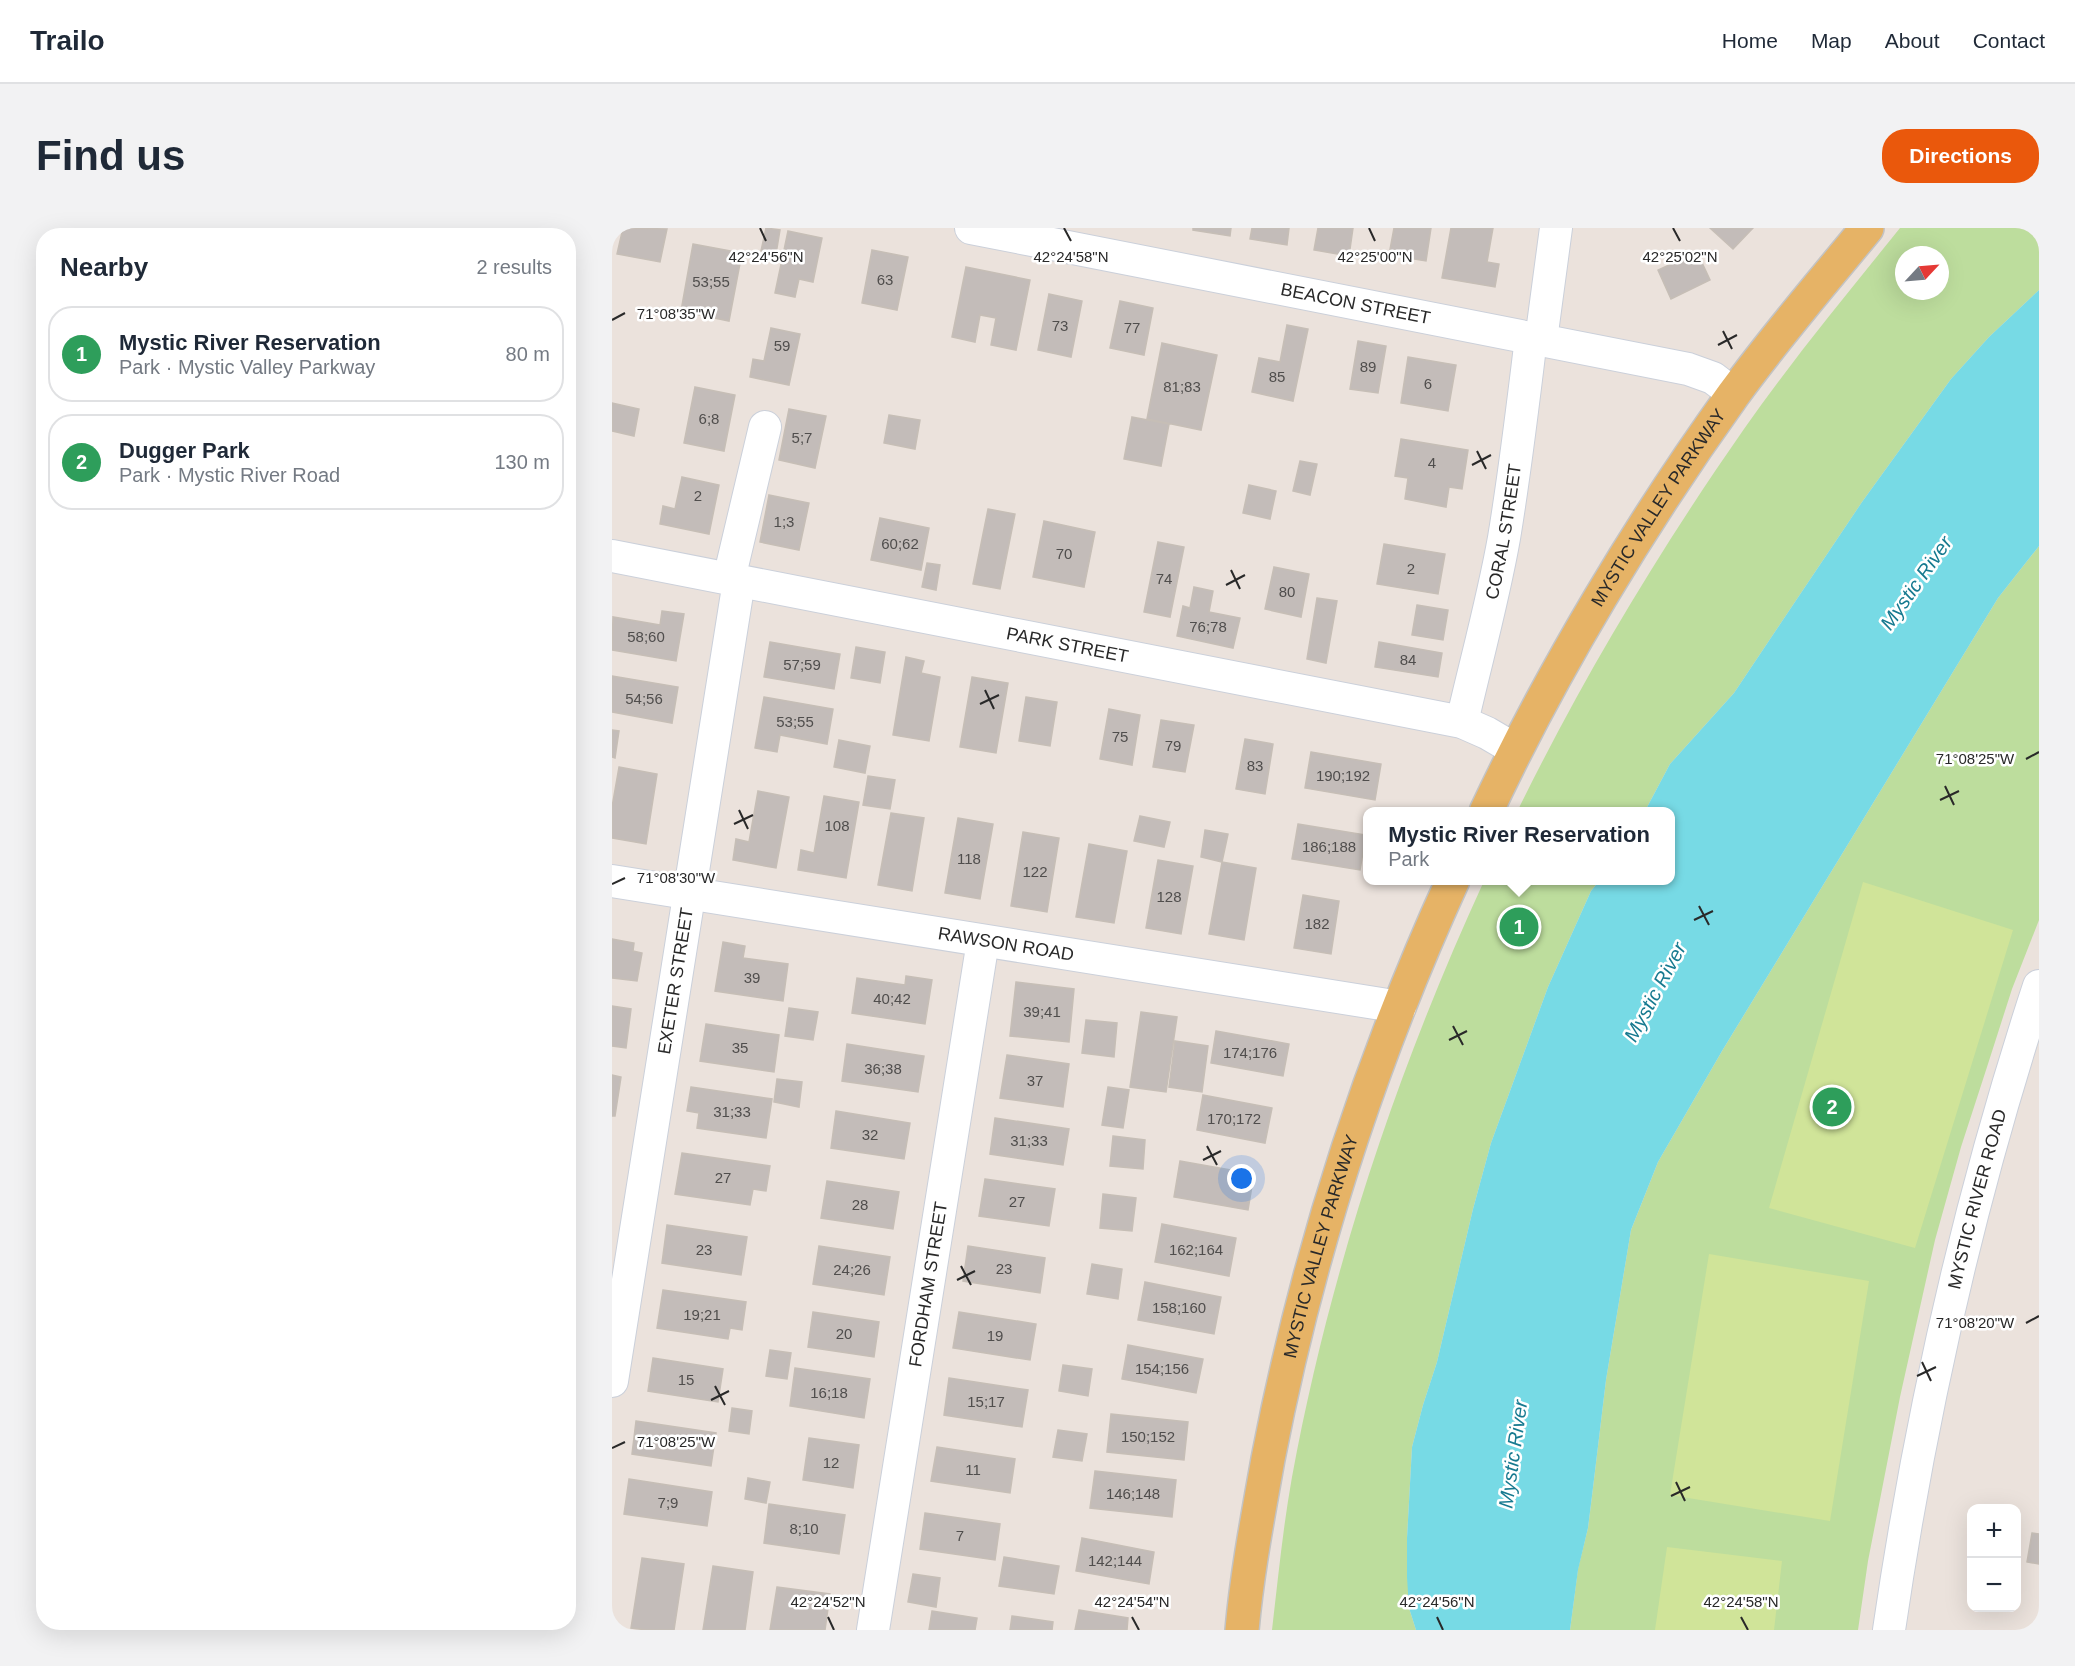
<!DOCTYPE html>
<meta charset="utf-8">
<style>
body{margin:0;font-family:Helvetica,sans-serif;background:#f2f2f3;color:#1f2937}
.controls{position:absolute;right:18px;bottom:18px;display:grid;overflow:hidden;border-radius:12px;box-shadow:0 6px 24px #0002}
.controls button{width:54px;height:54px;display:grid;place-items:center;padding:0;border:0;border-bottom:2px solid #e0e1e3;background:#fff;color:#1f2937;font:30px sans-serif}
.compass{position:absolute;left:1283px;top:18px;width:54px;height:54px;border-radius:50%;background:#fff;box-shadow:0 6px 24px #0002;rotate:64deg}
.you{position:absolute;left:630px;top:951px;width:21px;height:21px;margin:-15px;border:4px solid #fff;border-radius:50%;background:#1a73e8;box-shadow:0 0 0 9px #1a73e833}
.badge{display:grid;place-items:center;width:39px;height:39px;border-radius:50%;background:#ea580c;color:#fff;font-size:20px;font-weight:700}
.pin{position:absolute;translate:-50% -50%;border:3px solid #fff;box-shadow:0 2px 6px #0006}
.popup{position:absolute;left:751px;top:579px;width:312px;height:78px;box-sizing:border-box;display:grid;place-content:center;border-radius:12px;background:#fff;filter:drop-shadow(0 2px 4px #0005);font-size:20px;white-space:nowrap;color:#747a83}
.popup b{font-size:22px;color:#1f2937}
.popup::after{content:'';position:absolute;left:50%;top:100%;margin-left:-12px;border:12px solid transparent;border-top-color:#fff}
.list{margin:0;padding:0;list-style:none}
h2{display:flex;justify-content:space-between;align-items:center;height:78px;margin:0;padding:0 24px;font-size:26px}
h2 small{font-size:20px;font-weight:400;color:#747a83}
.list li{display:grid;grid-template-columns:39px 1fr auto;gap:18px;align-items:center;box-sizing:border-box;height:96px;margin:0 12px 12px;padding:0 12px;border:2px solid #e0e1e3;border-radius:24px}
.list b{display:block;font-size:22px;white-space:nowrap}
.list p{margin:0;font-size:20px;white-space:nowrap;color:#747a83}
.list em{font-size:20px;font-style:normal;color:#747a83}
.map{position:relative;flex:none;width:1427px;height:1402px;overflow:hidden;border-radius:24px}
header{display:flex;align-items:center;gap:36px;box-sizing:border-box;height:84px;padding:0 30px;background:#fff;border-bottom:2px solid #e0e1e3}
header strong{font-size:28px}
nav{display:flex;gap:33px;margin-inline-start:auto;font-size:21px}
.intro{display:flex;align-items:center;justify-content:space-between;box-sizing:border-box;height:144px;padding:0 36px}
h1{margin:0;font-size:42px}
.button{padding:15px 27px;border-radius:24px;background:#ea580c;color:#fff;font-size:21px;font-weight:700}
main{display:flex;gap:36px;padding:0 36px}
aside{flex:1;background:#fff;border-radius:24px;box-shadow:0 6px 24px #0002}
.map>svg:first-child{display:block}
.green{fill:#bddd9d;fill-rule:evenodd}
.pitch{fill:#d0e499}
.water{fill:#77dae5}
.building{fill:#c3bcb9;stroke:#c6beb6;stroke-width:1.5}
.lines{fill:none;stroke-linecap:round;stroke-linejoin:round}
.minor-casing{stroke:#cbd0da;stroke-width:34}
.major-casing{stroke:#c3c3c3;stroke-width:36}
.minor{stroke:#fff;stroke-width:32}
.major{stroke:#e6b366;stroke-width:33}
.ticks{fill:none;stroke:#292929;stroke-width:2}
.labels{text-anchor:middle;stroke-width:5;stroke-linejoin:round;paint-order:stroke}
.number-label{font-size:15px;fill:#504e4d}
.street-label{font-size:18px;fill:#292929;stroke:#fff}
.water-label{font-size:20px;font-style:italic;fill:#177a90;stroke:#fff}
.ticks-label{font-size:15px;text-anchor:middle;fill:#292929;stroke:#fff;stroke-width:5;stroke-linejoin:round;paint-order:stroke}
</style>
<header>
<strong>Trailo</strong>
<nav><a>Home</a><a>Map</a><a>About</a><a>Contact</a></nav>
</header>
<div class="intro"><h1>Find us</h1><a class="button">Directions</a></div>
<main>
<aside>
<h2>Nearby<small>2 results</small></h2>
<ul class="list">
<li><span class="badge" style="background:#2e9e5b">1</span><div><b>Mystic River Reservation</b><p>Park · Mystic Valley Parkway</p></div><em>80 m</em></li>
<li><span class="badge" style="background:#2e9e5b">2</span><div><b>Dugger Park</b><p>Park · Mystic River Road</p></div><em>130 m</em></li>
</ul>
</aside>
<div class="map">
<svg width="1427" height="1402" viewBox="0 0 1427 1402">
<rect width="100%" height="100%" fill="#ebe2dc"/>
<path class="green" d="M 1288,0 L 1427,0 L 1427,62 L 1377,109 L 1339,151 L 1250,274 L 1122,465 L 1058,536 L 1033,583 L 905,584 C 971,449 1047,323 1132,201 C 1181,131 1235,66 1288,0 ZM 1292,27 L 1328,27 L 1328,63 L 1292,63 Z
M 1427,318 L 1427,692 L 1400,761 L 1375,839 L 1349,919 L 1323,1012 L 1288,1169 L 1256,1333 L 1246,1402 L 958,1402 L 966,1341 L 976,1300 L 980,1268 L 994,1152 L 1019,1002 L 1046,934 L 1110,823 L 1386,370 Z
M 872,653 L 987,653 L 979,663 L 936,759 L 879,915 L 861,981 L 825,1134 L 811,1177 L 800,1219 L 795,1310 L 797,1380 L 804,1402 L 660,1402 C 666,1351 671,1299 680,1249 C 718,1043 785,842 872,653 Z"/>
<path class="pitch" d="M 1251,654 L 1401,702 L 1303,1020 L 1157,980 Z
M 1097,1026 L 1257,1053 L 1218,1293 L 1058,1267 Z
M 1055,1319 L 1170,1333 L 1162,1402 L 1043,1402 Z"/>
<path class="water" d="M 1427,62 L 1427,318 L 1386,370 L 1110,823 L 1046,934 L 1019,1002 L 994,1152 L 980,1268 L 976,1300 L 966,1342 L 958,1402 L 804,1402 L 797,1380 L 795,1349 L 795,1310 L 800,1219 L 811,1177 L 825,1134 L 861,981 L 879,915 L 936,759 L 979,663 L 987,653 L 1058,652 L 1058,584 L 1033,583 L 1058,536 L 1122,465 L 1250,274 L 1339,151 L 1377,109 Z"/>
<path class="building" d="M 11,0 L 55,1 L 48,34 L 5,26 Z
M 154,0 L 168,2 L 164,26 L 149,23 Z
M 581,0 L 619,0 L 618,8 L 581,2 Z
M 640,0 L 677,0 L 675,17 L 638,11 Z
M 706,0 L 741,0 L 737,28 L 702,22 Z
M 782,0 L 819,0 L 814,33 L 777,27 Z
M 839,0 L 881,0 L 875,34 L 887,36 L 883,59 L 830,50 Z
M 1098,0 L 1141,0 L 1121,21 Z
M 176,3 L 210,10 L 201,54 L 187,51 L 183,69 L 163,65 Z
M 81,16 L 130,25 L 117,93 L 69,83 Z
M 260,22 L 296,29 L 285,82 L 250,75 Z
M 1085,24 L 1098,52 L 1059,71 L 1046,42 Z
M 354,39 L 418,52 L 404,122 L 379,117 L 384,90 L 368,87 L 363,114 L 340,109 Z
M 437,66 L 470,73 L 459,129 L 426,122 Z
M 508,73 L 541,80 L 532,127 L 498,120 Z
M 675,97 L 696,101 L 681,173 L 640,164 L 647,130 L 668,134 Z
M 159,100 L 188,106 L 177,157 L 138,149 L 141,131 L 152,133 Z
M 746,113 L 774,118 L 766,165 L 738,161 Z
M 550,115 L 605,127 L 589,202 L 535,191 Z
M 796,129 L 844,137 L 836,183 L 789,175 Z
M 83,159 L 123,167 L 112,223 L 72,215 Z
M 0,175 L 27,181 L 22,208 L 0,203 Z
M 177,181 L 214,188 L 203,240 L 167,232 Z
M 277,187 L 308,192 L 303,221 L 272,215 Z
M 520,189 L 557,196 L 549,238 L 512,231 Z
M 789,211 L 856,222 L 850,261 L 837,259 L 834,279 L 793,271 L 796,250 L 783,248 Z
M 688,233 L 705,236 L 698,267 L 681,263 Z
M 70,249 L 107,257 L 97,306 L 48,296 L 51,278 L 63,281 Z
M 637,257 L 664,263 L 658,291 L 631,285 Z
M 157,267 L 197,275 L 187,322 L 148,314 Z
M 376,281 L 403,286 L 388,361 L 361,356 Z
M 268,290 L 317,300 L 309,342 L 259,332 Z
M 432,293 L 483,304 L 472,359 L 421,349 Z
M 546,314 L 572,319 L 558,389 L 532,384 Z
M 772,316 L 833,326 L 826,366 L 765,356 Z
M 315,335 L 328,337 L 324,362 L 310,359 Z
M 662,339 L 697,346 L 689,389 L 653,381 Z
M 582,359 L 601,363 L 597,384 L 628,390 L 621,420 L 565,408 L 571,378 L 578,380 Z
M 705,370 L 725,373 L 714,435 L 695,431 Z
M 805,377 L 836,382 L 831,412 L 800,407 Z
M 50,383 L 72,386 L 64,433 L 0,422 L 1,389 L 48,397 Z
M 158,414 L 228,426 L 222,461 L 152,449 Z
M 767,414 L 830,425 L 826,449 L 763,439 Z
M 244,419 L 273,424 L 268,455 L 239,450 Z
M 294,429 L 312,433 L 309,445 L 328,449 L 317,513 L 281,507 Z
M 0,448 L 66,459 L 60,495 L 0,484 Z
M 360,449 L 396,455 L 384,525 L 348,519 Z
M 152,469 L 221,481 L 215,516 L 168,507 L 165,524 L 143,520 Z
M 414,469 L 445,474 L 438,518 L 407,513 Z
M 497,481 L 528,487 L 520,537 L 488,531 Z
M 549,492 L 582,497 L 573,544 L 541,539 Z
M 0,502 L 7,503 L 3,530 L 0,529 Z
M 633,511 L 661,516 L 653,566 L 624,561 Z
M 227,512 L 258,518 L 253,545 L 222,539 Z
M 699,524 L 769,536 L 763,572 L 693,560 Z
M 7,539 L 45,546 L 34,616 L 0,610 L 0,579 Z
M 256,548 L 283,552 L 278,581 L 251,577 Z
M 146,563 L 177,569 L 164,640 L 121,632 L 124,611 L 137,614 Z
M 212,568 L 247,574 L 234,650 L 186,642 L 189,622 L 202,625 Z
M 279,585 L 312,590 L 300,663 L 266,657 Z
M 528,588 L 558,594 L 552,619 L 522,613 Z
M 346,590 L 381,596 L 368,671 L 333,665 Z
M 686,596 L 754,607 L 748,642 L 680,631 Z
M 593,602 L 616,606 L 610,634 L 589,629 Z
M 411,604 L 447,610 L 435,684 L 399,678 Z
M 477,616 L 515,623 L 502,695 L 464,689 Z
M 546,632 L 581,638 L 569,706 L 534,700 Z
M 610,634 L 644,640 L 632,712 L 597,706 Z
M 691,667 L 727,673 L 719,726 L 682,720 Z
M 0,711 L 22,715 L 21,723 L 30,725 L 25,753 L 0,750 Z
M 111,714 L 133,718 L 131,730 L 176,736 L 171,773 L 103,763 Z
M 294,748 L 320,752 L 313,796 L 240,785 L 245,750 L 293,757 Z
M 404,754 L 462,761 L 457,814 L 398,808 Z
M 0,778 L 19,781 L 14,820 L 0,818 Z
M 177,780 L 206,784 L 201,812 L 173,808 Z
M 529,784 L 565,789 L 554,864 L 518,859 Z
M 474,792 L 505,795 L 502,829 L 470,825 Z
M 94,796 L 167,807 L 162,844 L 88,833 Z
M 604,803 L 677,816 L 671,848 L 599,835 Z
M 563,813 L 596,818 L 590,864 L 557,859 Z
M 235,816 L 312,828 L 306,864 L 230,853 Z
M 395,827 L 457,836 L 451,879 L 388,870 Z
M 0,847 L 9,849 L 3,888 L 0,888 Z
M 165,851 L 190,854 L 187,879 L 162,874 Z
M 79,859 L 160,871 L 154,910 L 85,900 L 87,885 L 75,883 Z
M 496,859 L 517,862 L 511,900 L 490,897 Z
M 591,867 L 660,880 L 653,915 L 585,902 Z
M 224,883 L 298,895 L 292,931 L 219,920 Z
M 383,890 L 457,901 L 451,937 L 378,926 Z
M 501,908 L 533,912 L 531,941 L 498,938 Z
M 70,925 L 158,938 L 154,963 L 141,961 L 138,977 L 63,966 Z
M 568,933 L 642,946 L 636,982 L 562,969 Z
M 373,951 L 443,961 L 437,998 L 367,988 Z
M 215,953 L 287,964 L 281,1001 L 209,990 Z
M 491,966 L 524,970 L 520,1003 L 488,1000 Z
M 550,996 L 624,1010 L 617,1048 L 543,1034 Z
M 55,997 L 135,1009 L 129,1047 L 50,1035 Z
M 207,1018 L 278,1029 L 272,1067 L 201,1056 Z
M 356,1018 L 433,1030 L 428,1065 L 351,1053 Z
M 480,1036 L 510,1041 L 506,1071 L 475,1066 Z
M 533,1054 L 609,1069 L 602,1106 L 526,1092 Z
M 51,1062 L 134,1074 L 130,1102 L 118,1100 L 116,1111 L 45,1100 Z
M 201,1084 L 267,1094 L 262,1129 L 196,1119 Z
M 347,1084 L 424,1096 L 418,1132 L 341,1120 Z
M 516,1117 L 591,1131 L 584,1165 L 510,1151 Z
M 158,1122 L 179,1125 L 175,1151 L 154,1148 Z
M 41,1130 L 111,1141 L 106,1174 L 36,1163 Z
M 451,1137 L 480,1141 L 476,1168 L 447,1163 Z
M 183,1140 L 258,1151 L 252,1190 L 178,1178 Z
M 337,1150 L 416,1162 L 410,1199 L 332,1187 Z
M 120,1180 L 140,1183 L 137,1206 L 117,1203 Z
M 499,1186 L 576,1194 L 572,1232 L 495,1224 Z
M 24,1193 L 104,1205 L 99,1238 L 20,1226 Z
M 446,1202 L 475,1206 L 470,1233 L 441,1229 Z
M 197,1210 L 247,1217 L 241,1260 L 191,1252 Z
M 325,1219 L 403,1231 L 398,1265 L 319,1253 Z
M 483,1243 L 564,1252 L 560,1289 L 478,1280 Z
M 136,1250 L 158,1254 L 154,1275 L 133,1271 Z
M 17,1251 L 100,1264 L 95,1298 L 12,1286 Z
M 157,1276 L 233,1287 L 227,1326 L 152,1315 Z
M 313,1285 L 388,1296 L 383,1332 L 308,1321 Z
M 1420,1305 L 1427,1306 L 1427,1336 L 1415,1334 Z
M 470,1310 L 542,1324 L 537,1356 L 464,1343 Z
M 392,1329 L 447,1338 L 442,1366 L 387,1358 Z
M 30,1330 L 72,1336 L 62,1402 L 35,1402 L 19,1400 Z
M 101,1338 L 141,1344 L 133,1402 L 91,1402 Z
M 301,1346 L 328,1350 L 324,1379 L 296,1374 Z
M 165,1359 L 218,1366 L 213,1402 L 158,1402 Z
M 467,1382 L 516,1390 L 515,1402 L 463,1402 Z
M 320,1383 L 365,1390 L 363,1402 L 317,1402 Z
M 400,1388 L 441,1394 L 440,1402 L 398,1402 Z"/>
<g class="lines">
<defs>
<g id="minor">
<path id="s1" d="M 359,0 L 1076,141 L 1101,150 L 1122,166"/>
<path d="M 929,112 L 944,0"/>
<path id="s2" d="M 0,328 L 850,494 L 875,505 L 904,522"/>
<path d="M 117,351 L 153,199"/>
<path id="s3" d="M 850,494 C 864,433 881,372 892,310 C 903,244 911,177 919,110"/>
<path id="s4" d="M 0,653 L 788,779"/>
<path id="s5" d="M 0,1153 L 127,353"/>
<path id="s6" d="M 261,1402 L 371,713"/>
<path id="s7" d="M 1277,1402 C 1309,1183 1358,968 1427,758"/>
</g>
<g id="major">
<path id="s8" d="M 874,584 C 941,441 1029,295 1121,167 C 1163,109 1210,55 1255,0"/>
<path id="s9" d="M 630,1402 C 635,1345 646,1288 656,1231 C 694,1033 757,836 841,652"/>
</g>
</defs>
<use href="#minor" class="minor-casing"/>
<use href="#major" class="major-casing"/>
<use href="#minor" class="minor"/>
<use href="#major" class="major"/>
</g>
<path class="ticks" d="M 148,0 L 154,13M 452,0 L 459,13M 757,0 L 763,13M 1061,0 L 1068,13M 0,92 L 13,85M 1111,103 L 1120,121M 1106,117 L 1125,107M 865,223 L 874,241M 860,237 L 879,227M 619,342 L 628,361M 614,357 L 633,347M 373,462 L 382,481M 368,476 L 387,467M 1414,531 L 1427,524M 1333,558 L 1342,577M 1328,572 L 1347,563M 127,582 L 136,601M 122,596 L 141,587M 0,656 L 13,650M 1087,678 L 1097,697M 1082,692 L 1101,683M 841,798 L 851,817M 837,812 L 855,803M 595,918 L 605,937M 591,932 L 609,923M 349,1038 L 359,1057M 345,1052 L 363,1043M 1414,1095 L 1427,1088M 1310,1134 L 1319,1153M 1305,1148 L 1324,1139M 103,1158 L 113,1177M 99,1172 L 117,1163M 0,1220 L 13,1214M 1064,1254 L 1073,1273M 1059,1268 L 1078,1259M 216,1389 L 222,1402M 520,1389 L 527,1402M 825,1389 L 831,1402M 1129,1389 L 1136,1402"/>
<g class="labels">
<g class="number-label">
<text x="273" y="57">63</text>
<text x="99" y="59">53;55</text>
<text x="448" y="103">73</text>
<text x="520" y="105">77</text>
<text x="170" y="123">59</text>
<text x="756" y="144">89</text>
<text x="665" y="154">85</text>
<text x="816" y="161">6</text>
<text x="570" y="164">81;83</text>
<text x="97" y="196">6;8</text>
<text x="190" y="215">5;7</text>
<text x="820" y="240">4</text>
<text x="86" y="273">2</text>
<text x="172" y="299">1;3</text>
<text x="288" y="321">60;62</text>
<text x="452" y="331">70</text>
<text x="799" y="346">2</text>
<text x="552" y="356">74</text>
<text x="675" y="369">80</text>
<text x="596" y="404">76;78</text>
<text x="34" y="414">58;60</text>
<text x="796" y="437">84</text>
<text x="190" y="442">57;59</text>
<text x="32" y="476">54;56</text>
<text x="183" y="499">53;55</text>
<text x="508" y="514">75</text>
<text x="561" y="523">79</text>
<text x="643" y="543">83</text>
<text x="731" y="553">190;192</text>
<text x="225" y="603">108</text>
<text x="717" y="624">186;188</text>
<text x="357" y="636">118</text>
<text x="423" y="649">122</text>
<text x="557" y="674">128</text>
<text x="705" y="701">182</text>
<text x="140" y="755">39</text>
<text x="280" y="776">40;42</text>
<text x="430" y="789">39;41</text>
<text x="128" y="825">35</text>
<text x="638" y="830">174;176</text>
<text x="271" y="846">36;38</text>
<text x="423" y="858">37</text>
<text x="120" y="889">31;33</text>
<text x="622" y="896">170;172</text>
<text x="258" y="912">32</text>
<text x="417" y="918">31;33</text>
<text x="111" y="955">27</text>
<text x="405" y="979">27</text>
<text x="248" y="982">28</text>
<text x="92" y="1027">23</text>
<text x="584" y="1027">162;164</text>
<text x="392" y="1046">23</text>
<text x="240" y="1047">24;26</text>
<text x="567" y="1085">158;160</text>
<text x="90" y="1092">19;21</text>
<text x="232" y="1111">20</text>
<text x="383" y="1113">19</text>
<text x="550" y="1146">154;156</text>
<text x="74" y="1157">15</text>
<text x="217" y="1170">16;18</text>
<text x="374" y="1179">15;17</text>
<text x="536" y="1214">150;152</text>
<text x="219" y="1240">12</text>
<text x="361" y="1247">11</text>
<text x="521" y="1271">146;148</text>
<text x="56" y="1280">7;9</text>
<text x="192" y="1306">8;10</text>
<text x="348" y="1313">7</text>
<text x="503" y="1338">142;144</text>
</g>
<g class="street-label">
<text dy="6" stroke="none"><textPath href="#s1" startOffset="392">BEACON STREET</textPath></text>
<text dy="6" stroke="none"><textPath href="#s8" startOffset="350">MYSTIC VALLEY PARKWAY</textPath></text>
<text dy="6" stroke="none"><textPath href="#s3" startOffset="195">CORAL STREET</textPath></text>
<text dy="6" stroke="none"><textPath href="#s2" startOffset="464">PARK STREET</textPath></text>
<text dy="6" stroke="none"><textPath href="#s4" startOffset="399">RAWSON ROAD</textPath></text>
<text dy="6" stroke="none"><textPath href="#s5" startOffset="405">EXETER STREET</textPath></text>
<text dy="6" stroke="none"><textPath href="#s7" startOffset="440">MYSTIC RIVER ROAD</textPath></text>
<text dy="6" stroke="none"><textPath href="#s9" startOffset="392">MYSTIC VALLEY PARKWAY</textPath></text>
<text dy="6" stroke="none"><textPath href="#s6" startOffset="350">FORDHAM STREET</textPath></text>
</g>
<g class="water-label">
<text transform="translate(1304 355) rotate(-55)" y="7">Mystic River</text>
<text transform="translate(1043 764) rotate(-62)" y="7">Mystic River</text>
<text transform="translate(901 1226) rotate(-82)" y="7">Mystic River</text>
</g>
</g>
<g class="ticks-label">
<text x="763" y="34">42°25'00"N</text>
<text x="1068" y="34">42°25'02"N</text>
<text x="154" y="34">42°24'56"N</text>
<text x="459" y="34">42°24'58"N</text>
<text x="64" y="91">71°08'35"W</text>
<text x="1363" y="536">71°08'25"W</text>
<text x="64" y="655">71°08'30"W</text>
<text x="1363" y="1100">71°08'20"W</text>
<text x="64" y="1219">71°08'25"W</text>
<text x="216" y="1379">42°24'52"N</text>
<text x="520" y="1379">42°24'54"N</text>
<text x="825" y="1379">42°24'56"N</text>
<text x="1129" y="1379">42°24'58"N</text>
</g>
</svg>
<div class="controls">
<button>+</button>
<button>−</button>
</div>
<svg class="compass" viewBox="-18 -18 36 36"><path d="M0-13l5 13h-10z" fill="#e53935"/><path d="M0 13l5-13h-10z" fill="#747a83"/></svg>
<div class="you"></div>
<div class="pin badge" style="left:907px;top:699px;background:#2e9e5b">1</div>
<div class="popup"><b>Mystic River Reservation</b>Park</div>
<div class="pin badge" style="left:1220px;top:879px;background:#2e9e5b">2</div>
</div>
</main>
